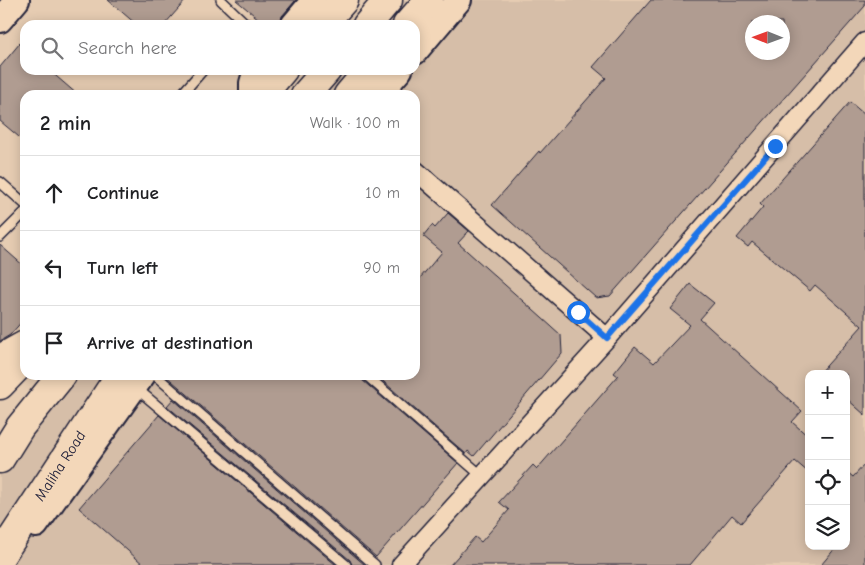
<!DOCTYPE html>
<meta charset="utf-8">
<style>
body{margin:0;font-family:"Comic Neue",sans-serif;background:#f2f2f2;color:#202124}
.controls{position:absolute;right:15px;bottom:15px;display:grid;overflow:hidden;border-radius:10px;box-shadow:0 2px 12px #0003}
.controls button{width:45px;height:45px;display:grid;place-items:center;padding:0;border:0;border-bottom:1px solid #e0e0e0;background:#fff;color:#202124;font:25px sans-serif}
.compass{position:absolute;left:745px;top:15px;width:45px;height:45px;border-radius:50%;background:#fff;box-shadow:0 2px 12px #0003;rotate:271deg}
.stop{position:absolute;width:15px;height:15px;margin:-11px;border:4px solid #1a73e8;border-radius:50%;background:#fff}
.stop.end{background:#1a73e8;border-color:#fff;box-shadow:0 1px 5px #0008}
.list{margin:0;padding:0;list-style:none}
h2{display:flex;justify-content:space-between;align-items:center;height:65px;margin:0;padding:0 20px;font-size:21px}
h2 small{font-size:16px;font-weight:400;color:#757577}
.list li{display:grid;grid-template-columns:32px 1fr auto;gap:15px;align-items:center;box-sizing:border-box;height:75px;padding:0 20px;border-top:1px solid #e0e0e0}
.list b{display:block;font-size:19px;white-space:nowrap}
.list em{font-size:16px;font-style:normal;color:#757577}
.icon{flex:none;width:28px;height:28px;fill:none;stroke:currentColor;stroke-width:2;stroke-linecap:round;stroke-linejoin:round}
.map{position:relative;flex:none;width:865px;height:565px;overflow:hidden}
.search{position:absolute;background:#fff;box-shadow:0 2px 12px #0003;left:20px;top:20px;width:400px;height:55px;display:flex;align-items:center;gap:12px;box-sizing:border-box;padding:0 18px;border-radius:15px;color:#757577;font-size:19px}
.panel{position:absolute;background:#fff;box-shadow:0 2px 12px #0003;left:20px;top:90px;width:400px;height:290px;border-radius:15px}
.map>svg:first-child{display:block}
.built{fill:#d6bea8;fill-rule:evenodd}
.building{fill:#b09c91;stroke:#22223b;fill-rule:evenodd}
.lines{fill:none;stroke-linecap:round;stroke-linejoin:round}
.lane-casing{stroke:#22223b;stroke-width:12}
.street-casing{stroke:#22223b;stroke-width:21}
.secondary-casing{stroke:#22223b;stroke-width:28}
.primary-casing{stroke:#22223b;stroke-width:31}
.highway-casing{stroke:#22223b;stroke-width:31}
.lane{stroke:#f3d7b9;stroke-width:9}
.street{stroke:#f3d7b9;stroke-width:18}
.secondary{stroke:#f3d7b9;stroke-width:24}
.primary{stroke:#f3d7b9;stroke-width:28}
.highway{stroke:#f3d7b9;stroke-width:28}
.route{stroke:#1a73e8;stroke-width:6}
.labels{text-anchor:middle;stroke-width:4;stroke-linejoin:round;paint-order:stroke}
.street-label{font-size:15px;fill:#22223b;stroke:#f3d7b9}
</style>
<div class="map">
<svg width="865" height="565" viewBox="0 0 865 565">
<rect width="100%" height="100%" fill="#e6ccb2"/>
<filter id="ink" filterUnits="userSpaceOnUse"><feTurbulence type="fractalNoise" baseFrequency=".02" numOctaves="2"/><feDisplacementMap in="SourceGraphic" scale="10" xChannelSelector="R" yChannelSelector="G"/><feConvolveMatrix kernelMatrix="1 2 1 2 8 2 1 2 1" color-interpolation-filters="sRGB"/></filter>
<g filter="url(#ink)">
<path class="built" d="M 378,0 L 865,0 L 865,565 L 0,565 L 0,442 L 57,375 L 415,375 L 415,95 L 296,95 L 318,70 L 415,70 L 415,25 L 356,25 ZM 752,22 L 782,22 L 782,52 L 752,52 ZM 809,374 L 846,374 L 846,546 L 809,546 Z"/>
<path class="building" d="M 108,0 L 186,0 L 164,25 L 137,25 Z
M 236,0 L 296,0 L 282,16 L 280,25 L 266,25 Z
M 651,0 L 865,0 L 865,6 L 610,296 L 596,298 L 492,205 L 539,151 L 540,153 L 606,78 L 593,67 ZM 752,22 L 782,22 L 782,52 L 752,52 Z
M 25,37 L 25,70 L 49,70 L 78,95 L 25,95 L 25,142 L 0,121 L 0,67 Z
M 850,102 L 865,115 L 865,415 L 846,398 L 846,374 L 819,374 L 862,326 L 815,285 L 810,291 L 752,242 L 748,247 L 737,238 L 763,207 L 760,204 Z
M 448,213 L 469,231 L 458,243 L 561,335 L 562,353 L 474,456 L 468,451 L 466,454 L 376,375 L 415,375 L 415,284 L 442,252 L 423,236 L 432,225 L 435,228 Z
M 0,245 L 25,267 L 25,318 L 10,335 L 0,341 Z
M 690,284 L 714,303 L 700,319 L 802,411 L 792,422 L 809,437 L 809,473 L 795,461 L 741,523 L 732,515 L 690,565 L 450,565 L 475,537 L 481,542 L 509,510 L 499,502 L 533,465 L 537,469 L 618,376 L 614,373 L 635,347 L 654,363 L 690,325 L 670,309 Z
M 165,375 L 360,375 L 362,380 L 458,463 L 376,557 Z
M 173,399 L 365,565 L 352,565 L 350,560 L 167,406 Z
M 159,415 L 336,565 L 144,565 L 79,508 Z
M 865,464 L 865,565 L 821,565 L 837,546 L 846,546 L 846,471 L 853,477 Z"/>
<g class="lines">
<defs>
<path id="lane" d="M 221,0 L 247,25
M 181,95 L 203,70
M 0,182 L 25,204
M 0,237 L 25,212
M 155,375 L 375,565
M 366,375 L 482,476
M 136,388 L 346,565"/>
<path id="street" d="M 415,170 L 607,338
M 401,565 L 607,338 L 865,42"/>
<path id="secondary" d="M 0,20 L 17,0
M 293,25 L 314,0
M 415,52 L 459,0
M 252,95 L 252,83 L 256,70
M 378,95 L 400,70
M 36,525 L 143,375"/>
<path id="primary" d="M 322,25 L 344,0
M 407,25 L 429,0
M 262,95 L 283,70
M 348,95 L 369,70
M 0,385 L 25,359
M 0,557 L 120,375"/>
<path id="highway" d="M 367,25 L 388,0
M 305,95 L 327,70
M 0,359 L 25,345
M 0,459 L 20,427 L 62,375"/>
</defs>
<use href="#lane" class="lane-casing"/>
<use href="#street" class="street-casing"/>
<use href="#secondary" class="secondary-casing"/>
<use href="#primary" class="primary-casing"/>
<use href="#highway" class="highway-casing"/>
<use href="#lane" class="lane"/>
<use href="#street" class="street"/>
<use href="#secondary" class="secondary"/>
<use href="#primary" class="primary"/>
<use href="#highway" class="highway"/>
</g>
</g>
<g class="lines" filter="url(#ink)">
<path class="route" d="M 578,312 L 607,338 L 775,146"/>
</g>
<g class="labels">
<g class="street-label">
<text transform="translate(60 466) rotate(-57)" y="5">Maliha Road</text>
</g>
</g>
</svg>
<div class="controls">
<button>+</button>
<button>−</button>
<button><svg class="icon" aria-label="locate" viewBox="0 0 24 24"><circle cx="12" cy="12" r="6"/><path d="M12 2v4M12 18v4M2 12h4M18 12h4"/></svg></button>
<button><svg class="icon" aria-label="layers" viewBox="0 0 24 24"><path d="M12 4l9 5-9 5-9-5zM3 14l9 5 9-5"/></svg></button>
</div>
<svg class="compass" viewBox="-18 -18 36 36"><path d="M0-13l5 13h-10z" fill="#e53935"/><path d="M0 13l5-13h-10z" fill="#757577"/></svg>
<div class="stop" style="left:578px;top:312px"></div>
<div class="stop end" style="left:775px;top:146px"></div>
<div class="search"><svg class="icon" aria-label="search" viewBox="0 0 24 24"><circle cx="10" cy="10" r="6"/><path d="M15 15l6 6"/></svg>Search here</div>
<section class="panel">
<h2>2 min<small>Walk · 100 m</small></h2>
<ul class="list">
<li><svg class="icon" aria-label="ahead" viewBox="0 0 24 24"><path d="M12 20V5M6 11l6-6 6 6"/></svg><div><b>Continue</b></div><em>10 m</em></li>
<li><svg class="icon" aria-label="left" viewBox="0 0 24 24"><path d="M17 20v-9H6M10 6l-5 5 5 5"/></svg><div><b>Turn left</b></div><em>90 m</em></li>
<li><svg class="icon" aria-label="arrive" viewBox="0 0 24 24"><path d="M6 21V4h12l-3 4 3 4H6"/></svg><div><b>Arrive at destination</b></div></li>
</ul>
</section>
</div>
